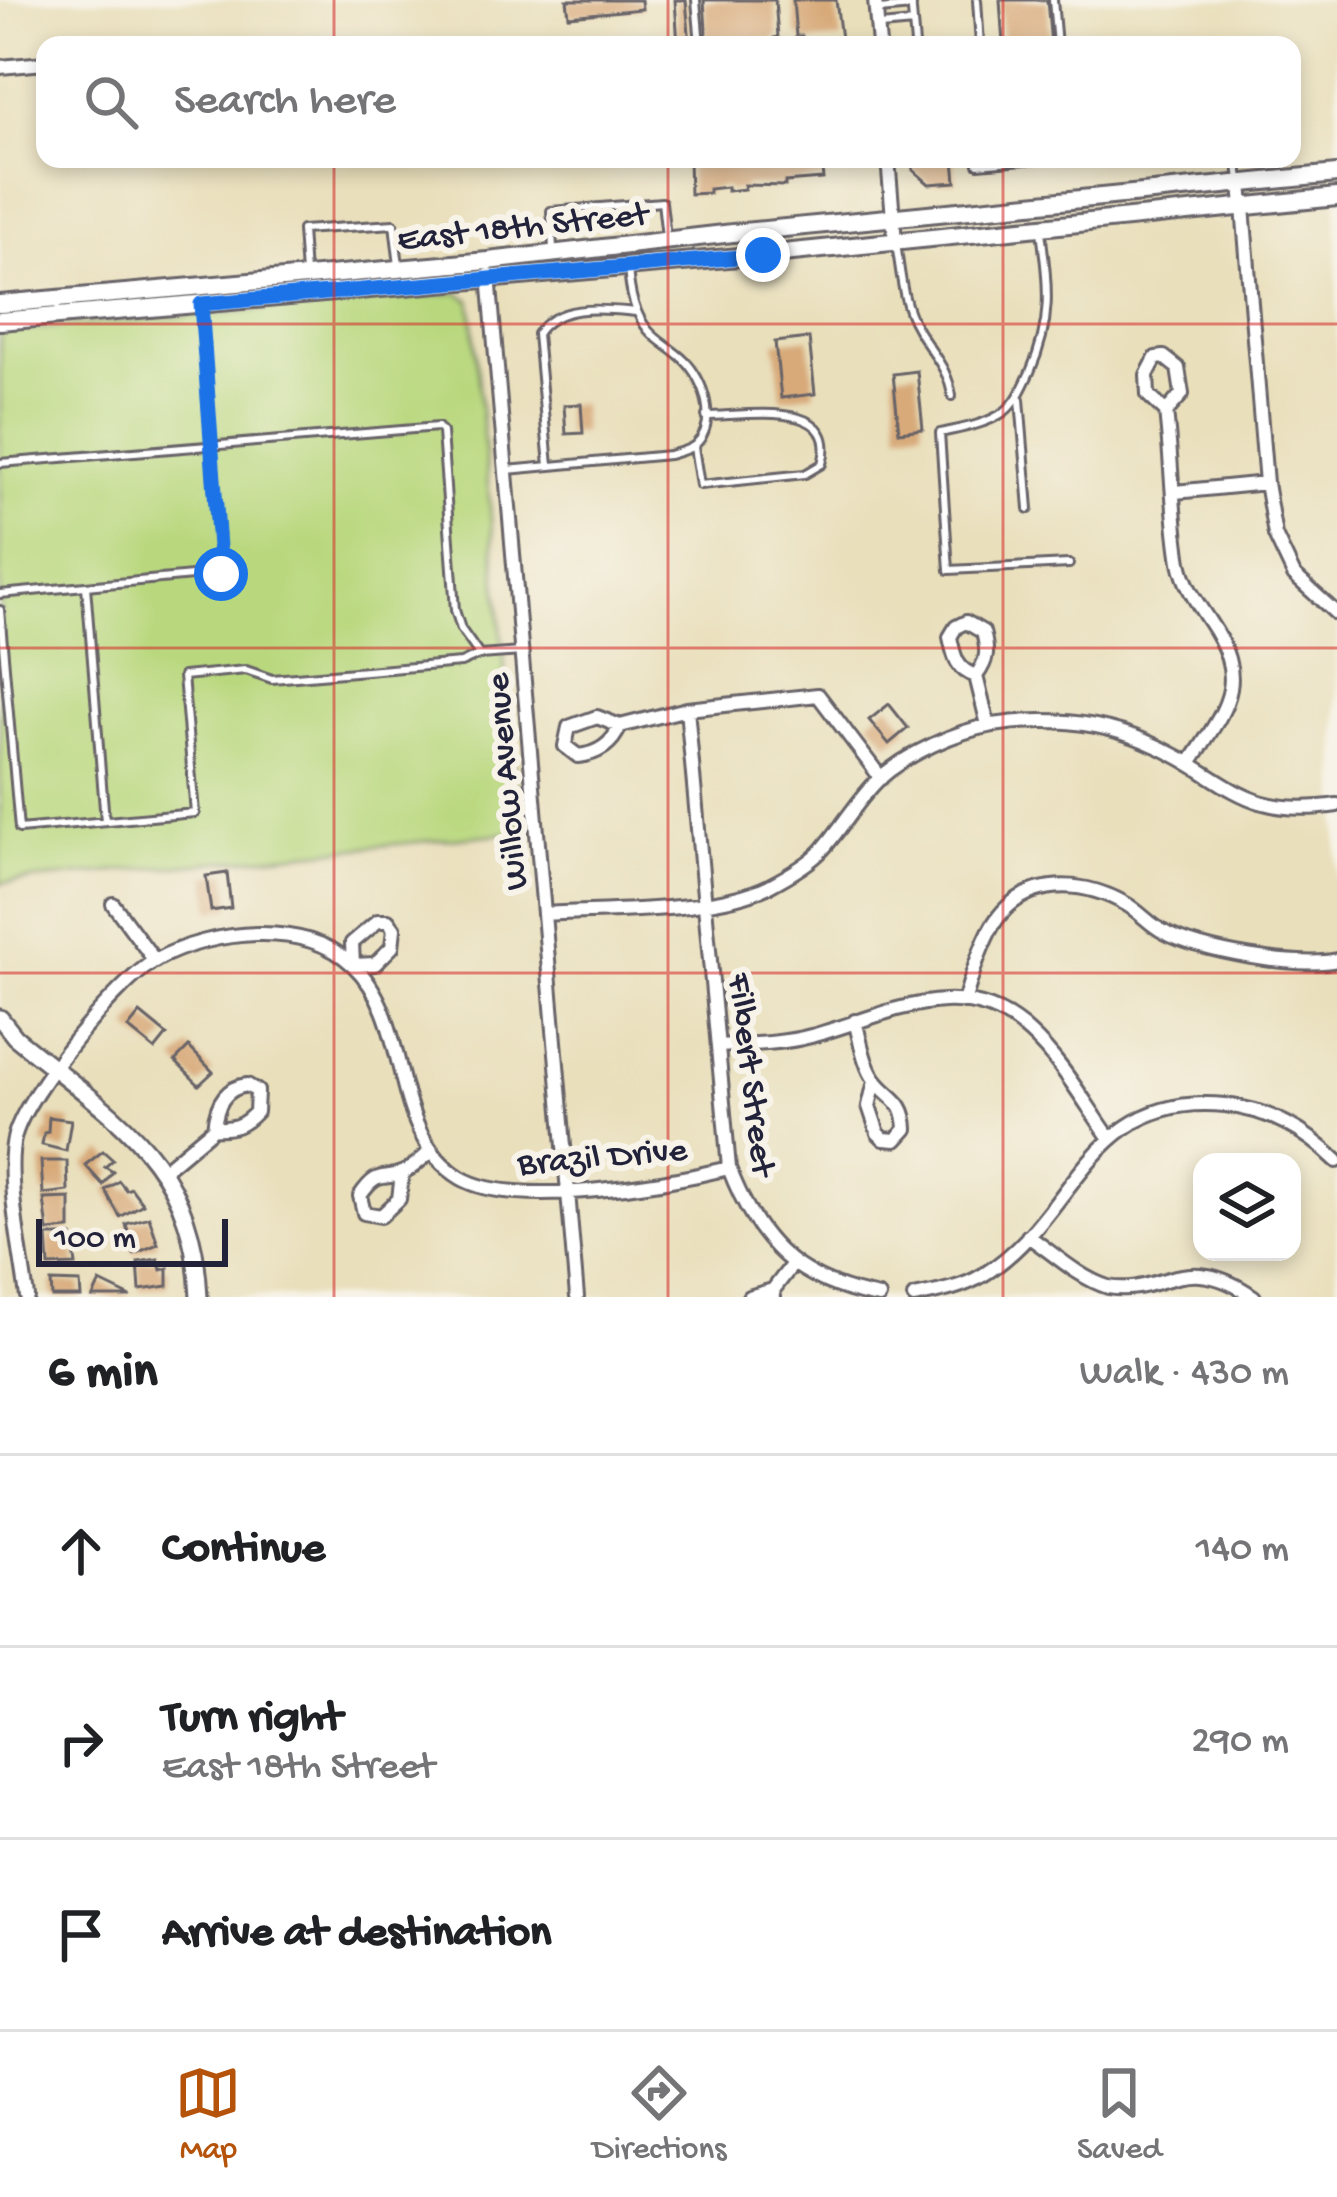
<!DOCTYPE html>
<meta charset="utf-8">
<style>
body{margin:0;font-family:"Gochi Hand",sans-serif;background:#f6f6f6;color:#202124}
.controls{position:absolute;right:36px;bottom:36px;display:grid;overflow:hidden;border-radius:24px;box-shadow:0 6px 18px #0003}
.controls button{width:108px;height:108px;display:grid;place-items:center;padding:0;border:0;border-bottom:3px solid #e0e0e0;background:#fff;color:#202124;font:60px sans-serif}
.scale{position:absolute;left:36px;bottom:30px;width:192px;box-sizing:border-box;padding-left:12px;border:6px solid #22223b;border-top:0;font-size:33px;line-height:42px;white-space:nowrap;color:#22223b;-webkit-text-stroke:9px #f7f3e8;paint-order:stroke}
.stop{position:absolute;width:36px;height:36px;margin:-27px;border:9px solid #1a73e8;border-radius:50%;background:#fff}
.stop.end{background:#1a73e8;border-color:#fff;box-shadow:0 3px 12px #0008}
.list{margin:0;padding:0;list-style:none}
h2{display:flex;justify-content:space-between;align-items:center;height:156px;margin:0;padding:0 48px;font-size:51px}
h2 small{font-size:39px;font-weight:400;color:#757577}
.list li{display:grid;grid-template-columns:78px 1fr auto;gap:36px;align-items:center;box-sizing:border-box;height:192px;padding:0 48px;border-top:3px solid #e0e0e0}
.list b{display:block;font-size:45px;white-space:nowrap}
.list p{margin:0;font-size:39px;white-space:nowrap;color:#757577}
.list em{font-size:39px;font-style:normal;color:#757577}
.icon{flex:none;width:66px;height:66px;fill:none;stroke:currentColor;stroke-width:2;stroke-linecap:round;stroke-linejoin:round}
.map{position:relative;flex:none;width:1337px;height:1297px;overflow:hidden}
.search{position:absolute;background:#fff;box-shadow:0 6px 18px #0003;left:36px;right:36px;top:36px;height:132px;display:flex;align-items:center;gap:30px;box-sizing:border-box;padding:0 42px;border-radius:24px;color:#757577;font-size:45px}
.sheet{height:732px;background:#fff}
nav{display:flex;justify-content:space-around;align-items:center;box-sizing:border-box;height:168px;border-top:3px solid #e0e0e0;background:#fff;font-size:33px;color:#757577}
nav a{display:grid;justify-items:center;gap:6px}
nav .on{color:#b45309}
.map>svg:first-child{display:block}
.green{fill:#b9d87e;stroke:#6e7d5c;stroke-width:3}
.building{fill:#d8aa7a}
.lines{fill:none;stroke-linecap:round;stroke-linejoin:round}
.service-casing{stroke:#686468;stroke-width:12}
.minor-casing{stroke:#686468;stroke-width:18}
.tertiary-casing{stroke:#686468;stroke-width:21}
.secondary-casing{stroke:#686468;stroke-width:22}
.service{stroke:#fff;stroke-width:6}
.minor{stroke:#fff;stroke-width:12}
.tertiary{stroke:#fff;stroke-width:15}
.secondary{stroke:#fff;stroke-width:16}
.route{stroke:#1a73e8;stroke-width:15}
.grid{fill:none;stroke:#d62828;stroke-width:3;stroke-opacity:0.55}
.labels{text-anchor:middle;stroke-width:12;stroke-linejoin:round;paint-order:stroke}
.street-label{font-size:36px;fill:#22223b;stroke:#f7f3e8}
</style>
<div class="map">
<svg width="1337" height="1297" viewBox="0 0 1337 1297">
<rect width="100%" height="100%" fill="#f7f3e8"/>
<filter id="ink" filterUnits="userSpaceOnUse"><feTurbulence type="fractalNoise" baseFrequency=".00833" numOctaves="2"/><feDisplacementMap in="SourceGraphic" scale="24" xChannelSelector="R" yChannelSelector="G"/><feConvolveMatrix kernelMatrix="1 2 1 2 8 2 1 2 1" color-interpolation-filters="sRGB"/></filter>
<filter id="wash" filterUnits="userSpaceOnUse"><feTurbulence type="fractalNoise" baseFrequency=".004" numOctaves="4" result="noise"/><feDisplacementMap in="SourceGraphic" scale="48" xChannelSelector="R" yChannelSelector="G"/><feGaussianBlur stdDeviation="2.7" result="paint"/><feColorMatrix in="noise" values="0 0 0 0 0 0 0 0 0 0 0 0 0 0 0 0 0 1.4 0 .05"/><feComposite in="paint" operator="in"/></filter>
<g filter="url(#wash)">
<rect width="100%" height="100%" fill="#e9dfbb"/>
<path class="green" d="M 458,293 L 471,301 L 520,832 L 0,883 L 0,332 Z"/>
<g id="blocks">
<path class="building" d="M 567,0 L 641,0 L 642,9 L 569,16 Z
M 675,0 L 686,0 L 690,45 L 678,45 Z
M 704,0 L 775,0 L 778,37 L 774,38 L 774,45 L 707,45 Z
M 793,0 L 836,0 L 841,39 L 803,42 L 802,36 L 796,36 Z
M 1000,0 L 1047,0 L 1051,45 L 1003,45 Z
M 689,159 L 821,159 L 823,179 L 785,182 L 785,186 L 744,185 L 745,189 L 727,191 L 727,187 L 709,189 L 709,193 L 690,194 Z
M 912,159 L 954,159 L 956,182 L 929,184 L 913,170 Z
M 809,338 L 815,394 L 781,398 L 775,342 Z
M 917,371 L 923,429 L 899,432 L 893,374 Z
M 581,404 L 583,433 L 566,434 L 564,405 Z
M 889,704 L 908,728 L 889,744 L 869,720 Z
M 227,873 L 231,908 L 211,911 L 206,876 Z
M 140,1013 L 167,1035 L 155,1050 L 128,1028 Z
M 189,1047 L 213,1072 L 199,1085 L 175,1061 Z
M 49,1117 L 71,1120 L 66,1151 L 42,1145 L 44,1133 L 48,1132 Z
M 103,1151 L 113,1160 L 105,1167 L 113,1172 L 103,1185 L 85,1165 Z
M 41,1161 L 67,1161 L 68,1191 L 43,1194 Z
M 119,1181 L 126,1190 L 131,1188 L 143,1204 L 120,1217 L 105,1190 Z
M 70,1198 L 70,1229 L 48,1231 L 44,1199 Z
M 149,1217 L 158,1244 L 134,1254 L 126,1224 Z
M 47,1236 L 72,1236 L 76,1265 L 49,1266 Z
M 158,1259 L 161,1270 L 168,1268 L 168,1286 L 140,1290 L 138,1262 Z
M 51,1282 L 80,1283 L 81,1297 L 52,1297 Z
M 100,1282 L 131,1297 L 93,1297 Z"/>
</g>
</g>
<g filter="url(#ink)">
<use href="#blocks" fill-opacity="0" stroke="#686468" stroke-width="3"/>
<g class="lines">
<defs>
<path id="service" d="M 696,0 L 700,45
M 911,0 L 915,45
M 977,0 L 980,45
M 1053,0 L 1057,45
M 879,10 L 912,7
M 880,26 L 913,23
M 977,159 L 978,164 L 1038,159
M 1237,159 L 1240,179
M 1041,231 C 1048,286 1053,320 1030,372 C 1023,387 1017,402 1004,412 C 985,425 962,428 940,433 L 949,570 L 1069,564
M 896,244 C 901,273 902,303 917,328 C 931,353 948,367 952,396
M 553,249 L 551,211 L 662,202 L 666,237
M 305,274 L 302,230 L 394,224 L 399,266
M 201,307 L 221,574
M 1020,399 L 1029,509
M 694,447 L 700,485 L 805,474 L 822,464 C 841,398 746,416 706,416
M 0,463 L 438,427 L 442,432 L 455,610 L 461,629 L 478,653
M 549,466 L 537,334 C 557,303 603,309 636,312
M 507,470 L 669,455 C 676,453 689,450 695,445 C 719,423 704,379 684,360 C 673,349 658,342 648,330 C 633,311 630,291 628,269
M 86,586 L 105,821
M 0,594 L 235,572
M 0,610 L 19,829 L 195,813 L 183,676 L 246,670 L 272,679 L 461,663 L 479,655 L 522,652"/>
<path id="minor" d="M 875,0 L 879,45
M 0,67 L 45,63
M 888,159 L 895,241
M 1241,183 L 1266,483 L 1275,535 L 1294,575 L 1337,614
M 489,275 L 577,1297
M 1166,412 L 1182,394 L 1178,368 L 1164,357 L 1156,358 L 1147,375 L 1148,395 L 1166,412 C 1172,462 1172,513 1180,562 C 1184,584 1197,603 1209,621 C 1251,683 1226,708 1190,763
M 1175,492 L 1266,483
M 976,676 C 956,670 954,656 950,637 L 956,627 L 966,622 L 983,632 C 988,651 988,660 976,676 L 988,725
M 687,709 L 729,1168 C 758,1244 798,1282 879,1297
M 620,726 C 612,745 598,754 578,756 L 565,746 L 569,727 L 597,717 L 620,726 L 687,709 L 818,695 L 881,778
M 113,904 L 155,961
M 544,914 C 606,910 715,913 769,886 C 786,877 809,864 822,850 C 842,828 857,800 879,779 C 907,754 956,731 993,725 C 1045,717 1097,721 1145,741 C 1226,774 1238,820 1337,805
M 378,921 L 388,921 L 394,929 L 392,947 L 375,964 L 353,965 L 352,943 Z
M 964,1002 C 971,978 978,954 989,932 C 1017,877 1078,877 1126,904 C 1140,912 1150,925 1164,932 C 1198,951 1300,969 1337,960
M 855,1021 C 860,1038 864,1066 875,1080 C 889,1099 905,1099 906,1129 L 896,1140 L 884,1139 L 878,1133 L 869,1106 L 875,1081
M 719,1046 C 750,1044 781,1044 811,1036 C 884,1017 962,969 1030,1033 C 1062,1062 1084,1102 1109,1137
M 165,1169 L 214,1128 C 234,1129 243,1126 256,1112 L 257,1091 L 247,1085 C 223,1088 216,1107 214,1128
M 402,1174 L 399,1199 L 381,1216 L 364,1213 L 360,1196 C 379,1168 382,1182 404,1172 C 413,1168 423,1158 430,1152
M 1028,1236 C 1053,1253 1079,1278 1108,1287 C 1162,1297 1184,1248 1254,1297
M 27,1297 C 22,1257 4,1171 15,1135 C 27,1092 117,982 156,960 C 211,930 305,919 353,965 C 414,1022 386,1133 461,1178 C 515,1210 668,1183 729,1168
M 749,1297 L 773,1290
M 774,1297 L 773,1290 L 792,1265
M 914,1297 C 938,1292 962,1288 983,1275 C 1077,1217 1087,1091 1225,1105 C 1270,1110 1305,1130 1337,1161"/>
<path id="tertiary" d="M 0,1018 L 15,1037 C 113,1118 193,1157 199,1297"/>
<path id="secondary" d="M 0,304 L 488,261 L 733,233 L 1337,174
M 0,321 L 763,255 L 1337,197"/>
</defs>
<use href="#service" class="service-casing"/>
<use href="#minor" class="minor-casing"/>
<use href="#tertiary" class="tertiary-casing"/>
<use href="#secondary" class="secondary-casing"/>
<use href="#service" class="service"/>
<use href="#minor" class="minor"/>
<use href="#tertiary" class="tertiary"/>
<use href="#secondary" class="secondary"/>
</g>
</g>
<g class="lines" filter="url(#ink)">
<path class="route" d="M 221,574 L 201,304 L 763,255"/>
</g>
<path class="grid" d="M 334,0 L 334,45M 668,0 L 668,45M 1003,0 L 1003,45M 334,159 L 334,1297M 668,159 L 668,1297M 1003,159 L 1003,1297M 0,324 L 1337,324M 0,648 L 1337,648M 0,973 L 1337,973"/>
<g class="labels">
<g class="street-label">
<text transform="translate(522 223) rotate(-6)" y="13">East 18th Street</text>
<text transform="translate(503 782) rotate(-95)" y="13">Willow Avenue</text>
<text transform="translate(755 1074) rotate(83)" y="13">Filbert Street</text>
<text transform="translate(602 1153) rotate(-5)" y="13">Brazil Drive</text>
</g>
</g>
</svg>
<div class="controls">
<button><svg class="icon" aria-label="layers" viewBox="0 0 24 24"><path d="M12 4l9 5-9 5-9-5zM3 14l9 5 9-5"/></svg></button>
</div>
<div class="scale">100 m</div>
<div class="stop" style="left:221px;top:574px"></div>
<div class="stop end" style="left:763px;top:255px"></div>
<div class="search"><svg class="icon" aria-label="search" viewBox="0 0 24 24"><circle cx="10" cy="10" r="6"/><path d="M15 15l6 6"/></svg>Search here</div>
</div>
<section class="sheet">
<h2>6 min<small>Walk · 430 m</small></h2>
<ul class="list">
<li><svg class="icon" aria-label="ahead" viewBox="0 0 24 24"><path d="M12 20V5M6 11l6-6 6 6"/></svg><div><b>Continue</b></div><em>140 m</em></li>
<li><svg class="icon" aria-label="right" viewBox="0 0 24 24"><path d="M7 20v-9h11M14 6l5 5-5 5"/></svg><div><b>Turn right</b><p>East 18th Street</p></div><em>290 m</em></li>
<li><svg class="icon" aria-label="arrive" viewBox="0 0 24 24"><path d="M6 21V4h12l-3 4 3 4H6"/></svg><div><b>Arrive at destination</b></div></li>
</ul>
</section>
<nav>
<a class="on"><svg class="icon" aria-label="map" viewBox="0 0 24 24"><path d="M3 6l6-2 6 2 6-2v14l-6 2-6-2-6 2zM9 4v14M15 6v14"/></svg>Map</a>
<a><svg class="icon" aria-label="directions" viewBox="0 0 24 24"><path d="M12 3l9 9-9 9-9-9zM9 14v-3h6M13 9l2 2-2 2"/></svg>Directions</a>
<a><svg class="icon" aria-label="saved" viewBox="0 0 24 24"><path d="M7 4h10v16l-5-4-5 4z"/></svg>Saved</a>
</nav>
